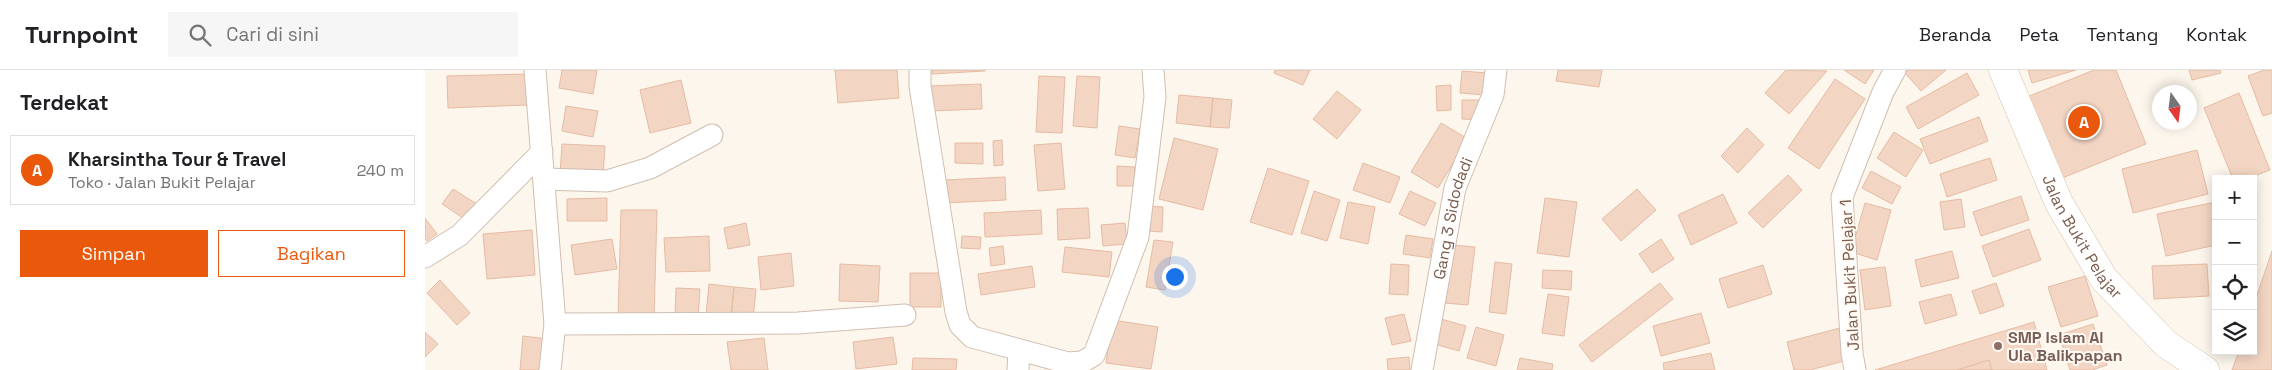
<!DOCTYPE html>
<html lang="id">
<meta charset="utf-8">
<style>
body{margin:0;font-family:"Space Grotesk",sans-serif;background:#f6f6f6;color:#202124}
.controls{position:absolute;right:15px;bottom:15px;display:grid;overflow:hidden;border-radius:0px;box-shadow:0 2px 12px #0003}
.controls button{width:45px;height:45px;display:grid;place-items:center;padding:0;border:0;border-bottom:1px solid #e0e0e0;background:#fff;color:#202124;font:25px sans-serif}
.compass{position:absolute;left:1727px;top:15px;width:45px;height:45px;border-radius:50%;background:#fff;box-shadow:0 2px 12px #0003;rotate:166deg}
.you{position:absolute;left:749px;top:206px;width:18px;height:18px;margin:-12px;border:4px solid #fff;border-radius:50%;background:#1a73e8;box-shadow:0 0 0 8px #1a73e833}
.badge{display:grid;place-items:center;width:32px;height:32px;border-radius:50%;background:#ea580c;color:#fff;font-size:16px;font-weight:700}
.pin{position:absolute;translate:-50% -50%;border:2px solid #fff;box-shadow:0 1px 5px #0006}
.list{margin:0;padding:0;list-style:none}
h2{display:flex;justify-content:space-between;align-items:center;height:65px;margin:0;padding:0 20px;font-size:21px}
h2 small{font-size:16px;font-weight:400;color:#757577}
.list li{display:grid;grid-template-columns:32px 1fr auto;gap:15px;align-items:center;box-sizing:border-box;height:70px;margin:0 10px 10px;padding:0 10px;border:1px solid #e0e0e0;border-radius:0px}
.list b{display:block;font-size:19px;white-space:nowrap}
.list p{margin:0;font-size:16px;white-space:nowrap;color:#757577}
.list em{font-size:16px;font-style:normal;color:#757577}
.actions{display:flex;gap:10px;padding:15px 20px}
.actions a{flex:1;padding:11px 0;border:1px solid #ea580c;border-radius:0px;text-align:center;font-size:18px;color:#ea580c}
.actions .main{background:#ea580c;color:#fff}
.icon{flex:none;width:28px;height:28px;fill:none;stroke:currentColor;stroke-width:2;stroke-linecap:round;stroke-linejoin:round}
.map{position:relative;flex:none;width:1847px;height:300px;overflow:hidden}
header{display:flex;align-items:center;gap:30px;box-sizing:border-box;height:70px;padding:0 25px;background:#fff;border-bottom:1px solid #e0e0e0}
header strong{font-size:24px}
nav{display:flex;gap:28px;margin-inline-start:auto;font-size:18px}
.search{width:350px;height:45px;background:#f6f6f6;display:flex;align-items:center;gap:12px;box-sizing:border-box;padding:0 18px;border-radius:0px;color:#757577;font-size:19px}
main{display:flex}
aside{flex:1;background:#fff}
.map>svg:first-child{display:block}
.building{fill:#f3d5c3;stroke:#e6bba3}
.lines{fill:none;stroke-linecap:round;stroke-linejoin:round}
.street-casing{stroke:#d1beb0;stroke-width:23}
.secondary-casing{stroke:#d6c0b0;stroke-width:29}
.street{stroke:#fff;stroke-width:21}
.secondary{stroke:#fff;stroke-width:28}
.education-dot{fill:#8d6e63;stroke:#fffaf3;stroke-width:2}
.labels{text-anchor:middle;stroke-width:4;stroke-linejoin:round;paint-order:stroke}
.street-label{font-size:16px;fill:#7a5c4d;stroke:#fffaf3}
.education-label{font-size:16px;font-weight:bold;fill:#785e54;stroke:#fffaf3;text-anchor:start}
</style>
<header>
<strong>Turnpoint</strong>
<div class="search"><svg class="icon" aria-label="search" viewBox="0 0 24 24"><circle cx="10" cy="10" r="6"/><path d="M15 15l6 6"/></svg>Cari di sini</div>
<nav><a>Beranda</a><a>Peta</a><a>Tentang</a><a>Kontak</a></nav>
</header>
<main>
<aside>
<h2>Terdekat<small></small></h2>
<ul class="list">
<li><span class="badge">A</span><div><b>Kharsintha Tour &amp; Travel</b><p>Toko · Jalan Bukit Pelajar</p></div><em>240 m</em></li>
</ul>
<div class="actions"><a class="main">Simpan</a><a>Bagikan</a></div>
</aside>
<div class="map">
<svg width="1847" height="300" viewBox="0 0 1847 300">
<rect width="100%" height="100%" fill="#fdf6ec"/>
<path class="building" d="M 137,0 L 172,0 L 168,24 L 134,18 Z
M 410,0 L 472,0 L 474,28 L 413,33 Z
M 507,0 L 560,0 L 560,1 L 507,4 Z
M 850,0 L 885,0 L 878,15 L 849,3 Z
M 1133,0 L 1177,0 L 1174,17 L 1131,11 Z
M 1361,0 L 1402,1 L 1364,44 L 1340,23 Z
M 1419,0 L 1449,0 L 1440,14 Z
M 1483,0 L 1521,0 L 1496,21 L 1480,3 Z
M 1603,0 L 1651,0 L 1607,13 Z
M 1669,0 L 1691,0 L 1721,74 L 1630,111 L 1597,29 Z
M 1764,0 L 1795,0 L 1796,3 L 1767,10 Z
M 1839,0 L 1847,0 L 1847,43 L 1838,46 L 1823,6 Z
M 1037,1 L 1062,3 L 1060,25 L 1035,23 Z
M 1542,3 L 1554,25 L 1493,59 L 1481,37 Z
M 102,4 L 102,35 L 23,38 L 22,6 Z
M 614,6 L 640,7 L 637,63 L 611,62 Z
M 652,6 L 675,7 L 672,58 L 648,56 Z
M 1410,9 L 1440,29 L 1394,99 L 1363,78 Z
M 256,10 L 266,53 L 225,63 L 215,20 Z
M 556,14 L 557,39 L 504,41 L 503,16 Z
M 1026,15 L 1026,40 L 1012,41 L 1011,16 Z
M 912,21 L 936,40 L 912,69 L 888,49 Z
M 1814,23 L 1845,100 L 1822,109 L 1808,109 L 1779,38 Z
M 754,25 L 788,28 L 785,57 L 751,53 Z
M 788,28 L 807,30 L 804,58 L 785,57 Z
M 1037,30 L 1057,30 L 1056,50 L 1037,49 Z
M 141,36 L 173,41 L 168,67 L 137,61 Z
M 1554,47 L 1563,71 L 1505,94 L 1495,69 Z
M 1016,53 L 1043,69 L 1013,118 L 986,102 Z
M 694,56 L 715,59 L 710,88 L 690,85 Z
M 1322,58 L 1339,75 L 1313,103 L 1296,86 Z
M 1469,62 L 1498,80 L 1481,107 L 1452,88 Z
M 749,68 L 793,79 L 778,140 L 734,129 Z
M 577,70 L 578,95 L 569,96 L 568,71 Z
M 530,73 L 558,73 L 558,94 L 530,93 Z
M 636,73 L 640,119 L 613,121 L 609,75 Z
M 137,74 L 180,76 L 178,106 L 135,104 Z
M 1772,80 L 1783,124 L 1708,143 L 1697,99 Z
M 1565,88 L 1572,110 L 1522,127 L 1515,104 Z
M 938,93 L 975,107 L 965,133 L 928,120 Z
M 692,96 L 710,97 L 709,116 L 692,116 Z
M 843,98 L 884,111 L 867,165 L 825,152 Z
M 1446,101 L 1476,117 L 1467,134 L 1437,118 Z
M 1363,105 L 1377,120 L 1338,158 L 1323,143 Z
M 580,107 L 581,130 L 520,133 L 519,110 Z
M 28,119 L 55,136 L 44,152 L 17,134 Z
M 1212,119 L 1231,140 L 1196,171 L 1177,149 Z
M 889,121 L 915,130 L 902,171 L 876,163 Z
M 985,121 L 1011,133 L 1000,156 L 974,144 Z
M 1298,124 L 1312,153 L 1266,175 L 1253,145 Z
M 1596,126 L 1604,150 L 1556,166 L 1548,142 Z
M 182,128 L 182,151 L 142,151 L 142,129 Z
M 1120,128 L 1152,132 L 1144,187 L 1112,183 Z
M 1536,129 L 1540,157 L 1519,160 L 1515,132 Z
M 923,132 L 950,137 L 943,174 L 915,168 Z
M 1791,132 L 1791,175 L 1741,186 L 1732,144 Z
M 1440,133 L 1466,140 L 1452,190 L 1426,182 Z
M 724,136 L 738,137 L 737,162 L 723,161 Z
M 663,138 L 665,168 L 633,170 L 632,139 Z
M 196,140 L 232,140 L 229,250 L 193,249 Z
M 616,140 L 617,164 L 560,167 L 559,143 Z
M 0,148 L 12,164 L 2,171 L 0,169 Z
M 321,153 L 325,175 L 303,179 L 299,158 Z
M 700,153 L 702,174 L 678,176 L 676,155 Z
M 1604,159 L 1616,190 L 1568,207 L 1557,176 Z
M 107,160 L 110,205 L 62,209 L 58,164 Z
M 981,165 L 1008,169 L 1005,188 L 978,184 Z
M 284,166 L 285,201 L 241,202 L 239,168 Z
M 537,166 L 556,167 L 555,179 L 536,178 Z
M 187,169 L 192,199 L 150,205 L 146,175 Z
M 1236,169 L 1249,189 L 1227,203 L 1214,184 Z
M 729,170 L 748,172 L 740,220 L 721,217 Z
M 1026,175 L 1050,177 L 1043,235 L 1020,233 Z
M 578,176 L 580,194 L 566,196 L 564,178 Z
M 640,177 L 687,182 L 684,207 L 637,202 Z
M 1527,181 L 1534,208 L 1496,217 L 1490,190 Z
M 1847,181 L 1847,300 L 1807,300 L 1814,281 L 1828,281 L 1828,237 Z
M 366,183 L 369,216 L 336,220 L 333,187 Z
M 1070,192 L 1087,194 L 1081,244 L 1064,242 Z
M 415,194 L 455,196 L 453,232 L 414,231 Z
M 966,194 L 984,195 L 983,225 L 964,224 Z
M 1782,194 L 1784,226 L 1729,229 L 1727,196 Z
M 1338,195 L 1347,224 L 1303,238 L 1294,209 Z
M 607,196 L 610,217 L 556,225 L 553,204 Z
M 1460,197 L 1466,236 L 1440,240 L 1435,200 Z
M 1118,200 L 1147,201 L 1146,220 L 1117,218 Z
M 485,203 L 516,203 L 516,237 L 485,237 Z
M 1660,206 L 1673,246 L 1636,257 L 1623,217 Z
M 15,210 L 45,243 L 32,255 L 2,223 Z
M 1235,213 L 1248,229 L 1167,292 L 1154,275 Z
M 1571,213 L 1579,236 L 1555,244 L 1547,221 Z
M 284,214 L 309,217 L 306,248 L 281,245 Z
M 309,217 L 331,219 L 328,250 L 306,248 Z
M 251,218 L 275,219 L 273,249 L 250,247 Z
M 1123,224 L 1144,227 L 1139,266 L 1117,263 Z
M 1526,224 L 1532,245 L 1500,254 L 1494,232 Z
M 1276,243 L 1285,273 L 1236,286 L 1228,256 Z
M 979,244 L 986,271 L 967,275 L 960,248 Z
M 1016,249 L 1041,256 L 1034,281 L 1009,274 Z
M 687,250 L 733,257 L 726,299 L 681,293 Z
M 1609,252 L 1622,300 L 1450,300 Z
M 1668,254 L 1682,295 L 1667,300 L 1645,300 L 1634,265 Z
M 1051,257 L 1079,265 L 1071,296 L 1042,288 Z
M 1415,258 L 1423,290 L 1385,300 L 1369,300 L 1362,272 Z
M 0,262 L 13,274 L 0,287 Z
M 98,266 L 123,269 L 120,300 L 95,300 Z
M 468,267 L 472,294 L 431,299 L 428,272 Z
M 339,268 L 343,300 L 306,300 L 302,272 Z
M 1286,283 L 1290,300 L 1239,300 L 1238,293 Z
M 984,287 L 985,300 L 963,300 L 962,289 Z
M 488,288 L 532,289 L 531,300 L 487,300 Z
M 1095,288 L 1128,294 L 1127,300 L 1092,300 Z
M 1564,290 L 1567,300 L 1532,300 Z"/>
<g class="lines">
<defs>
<g id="street">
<path d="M 110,0 L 130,254 L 125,300"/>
<path d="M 495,0 L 495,16 L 531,242 L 535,255 L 547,267 L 643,293 L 657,292 L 669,285 L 713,167 L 730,27 L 728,0"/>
<path d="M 119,109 L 182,111 L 225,98 L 287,65"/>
<path d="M 0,187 L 35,165 L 117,82"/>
<path d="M 130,254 L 373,253 L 480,245"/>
<path d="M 593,300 L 594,280"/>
<path id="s1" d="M 997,300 L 1030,118 L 1068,25 L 1071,0"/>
<path d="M 1430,300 L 1427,283 L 1417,127 L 1458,22 L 1470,0"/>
</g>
<g id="secondary">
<path id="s2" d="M 1578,0 L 1634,133 L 1679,209 L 1741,274 L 1780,300"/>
</g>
</defs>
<use href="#street" class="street-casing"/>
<use href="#secondary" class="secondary-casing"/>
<use href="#street" class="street"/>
<use href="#secondary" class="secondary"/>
</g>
<circle class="education-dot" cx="1573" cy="276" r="5"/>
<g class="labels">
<g class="street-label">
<text dy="6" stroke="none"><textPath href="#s1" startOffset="155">Gang 3 Sidodadi</textPath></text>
<text dy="6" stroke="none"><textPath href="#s2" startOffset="185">Jalan Bukit Pelajar</textPath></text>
<text transform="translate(1424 205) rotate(-93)" y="6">Jalan Bukit Pelajar 1</text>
</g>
<g class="education-label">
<text x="1583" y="273">SMP Islam Al<tspan x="1583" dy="18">Ula Balikpapan</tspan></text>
</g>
</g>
</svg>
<div class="controls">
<button>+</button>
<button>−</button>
<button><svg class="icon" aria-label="locate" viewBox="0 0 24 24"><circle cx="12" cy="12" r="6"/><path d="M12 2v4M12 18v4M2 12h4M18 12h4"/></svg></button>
<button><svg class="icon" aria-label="layers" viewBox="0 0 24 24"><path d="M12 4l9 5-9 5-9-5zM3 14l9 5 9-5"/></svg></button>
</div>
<svg class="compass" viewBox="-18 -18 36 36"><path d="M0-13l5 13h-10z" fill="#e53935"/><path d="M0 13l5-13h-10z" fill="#757577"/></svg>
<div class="you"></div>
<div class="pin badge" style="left:1659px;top:52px">A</div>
</div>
</main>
